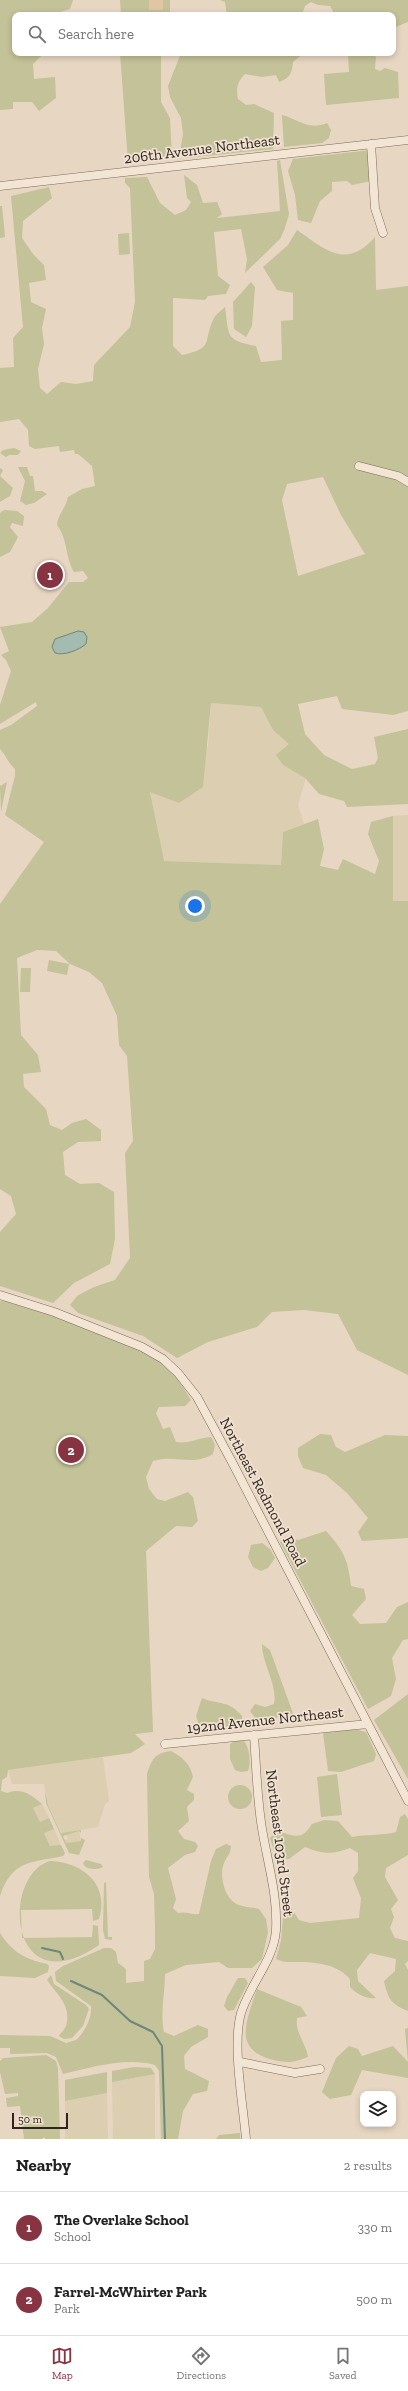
<!DOCTYPE html>
<style>
body{margin:0;font-family:"Zilla Slab",serif;background:#f6f6f6;color:#222}
.controls{position:absolute;right:12px;bottom:12px;display:grid;overflow:hidden;border-radius:8px;box-shadow:0 2px 6px #0003}
.controls button{width:36px;height:36px;display:grid;place-items:center;padding:0;border:0;border-bottom:1px solid #e0e0e0;background:#fff;color:#222;font:20px sans-serif}
.scale{position:absolute;left:12px;bottom:10px;width:56px;box-sizing:border-box;padding-left:4px;border:2px solid #31241e;border-top:0;font-size:11px;line-height:14px;white-space:nowrap;color:#31241e;-webkit-text-stroke:3px #f0e2d1;paint-order:stroke}
.you{position:absolute;left:195px;top:906px;width:14px;height:14px;margin:-10px;border:3px solid #fff;border-radius:50%;background:#1a73e8;box-shadow:0 0 0 6px #1a73e833}
.badge{display:grid;place-items:center;width:26px;height:26px;border-radius:50%;background:#863441;color:#fff;font-size:13px;font-weight:700}
.pin{position:absolute;translate:-50% -50%;border:2px solid #fff;box-shadow:0 1px 4px #0006}
.list{margin:0;padding:0;list-style:none}
h2{display:flex;justify-content:space-between;align-items:center;height:52px;margin:0;padding:0 16px;font-size:17px}
h2 small{font-size:13px;font-weight:400;color:#767676}
.list li{display:grid;grid-template-columns:26px 1fr auto;gap:12px;align-items:center;box-sizing:border-box;height:72px;padding:0 16px;border-top:1px solid #e0e0e0}
.list b{display:block;font-size:15px;white-space:nowrap}
.list p{margin:0;font-size:13px;white-space:nowrap;color:#767676}
.list em{font-size:13px;font-style:normal;color:#767676}
.icon{flex:none;width:22px;height:22px;fill:none;stroke:currentColor;stroke-width:2;stroke-linecap:round;stroke-linejoin:round}
.map{position:relative;flex:none;width:408px;height:2139px;overflow:hidden}
.search{position:absolute;background:#fff;box-shadow:0 2px 6px #0003;left:12px;right:12px;top:12px;height:44px;display:flex;align-items:center;gap:10px;box-sizing:border-box;padding:0 14px;border-radius:8px;color:#767676;font-size:15px}
.sheet{height:196px;background:#fff}
nav{display:flex;justify-content:space-around;align-items:center;box-sizing:border-box;height:56px;border-top:1px solid #e0e0e0;background:#fff;font-size:11px;color:#767676}
nav a{display:grid;justify-items:center;gap:2px}
nav .on{color:#863441}
.map>svg:first-child{display:block}
.farmland{fill:#dcceb1}
.green{fill:#c3c298;fill-rule:evenodd}
.sand{fill:#e0c6a3}
.water{fill:#a4bbb0;stroke:#6c877c}
.lines{fill:none;stroke-linecap:round;stroke-linejoin:round}
.stream{stroke:#6c877c;stroke-width:2}
.minor-casing{stroke:#7f695c;stroke-width:9}
.minor{stroke:#f3e5d4;stroke-width:8}
.labels{text-anchor:middle;stroke-width:3.5;stroke-linejoin:round;paint-order:stroke}
.street-label{font-size:15px;fill:#31241e;stroke:#f0e2d1}
</style>
<div class="map">
<svg width="408" height="2139" viewBox="0 0 408 2139">
<rect width="100%" height="100%" fill="#e7d6c2"/>
<path class="farmland" d="M 211,703 L 261,707 L 273,730 L 290,744 L 277,755 L 283,765 L 306,778 L 298,805 L 304,824 L 283,832 L 281,865 L 163,861 L 150,791 L 179,803 L 208,746 Z
M 408,815 L 408,901 L 393,901 L 393,816 Z
M 103,1757 L 109,1801 L 105,1804 L 98,1827 L 62,1833 L 48,1805 L 44,1784 L 12,1784 L 8,1770 Z
M 42,1804 L 49,1818 L 40,1822 L 33,1808 Z
M 54,1829 L 61,1845 L 51,1847 L 44,1833 Z
M 79,1831 L 81,1841 L 66,1843 L 65,1840 L 68,1838 L 66,1834 Z
M 155,2074 L 155,2139 L 113,2139 L 112,2082 Z
M 107,2093 L 108,2139 L 65,2139 L 65,2101 Z"/>
<path class="green" d="M 0,0 L 73,0 L 70,9 L 50,15 L 15,15 L 15,53 L 44,53 L 33,64 L 34,79 L 55,77 L 56,98 L 39,111 L 32,102 L 13,102 L 13,109 L 0,110 Z
M 120,0 L 170,0 L 170,12 L 167,15 L 159,13 L 121,15 Z
M 220,0 L 408,0 L 408,22 L 393,28 L 393,15 L 331,15 L 333,11 L 330,6 L 318,5 L 311,2 L 305,6 L 302,15 L 227,15 L 225,2 Z
M 120,53 L 161,53 L 161,102 L 170,118 L 172,157 L 128,162 Z
M 181,53 L 304,53 L 293,62 C 292,73 290,78 279,82 L 276,75 L 262,77 L 245,74 C 237,82 236,88 238,99 L 246,105 L 254,104 L 274,113 L 273,149 L 186,158 L 180,152 L 183,134 L 181,118 L 170,97 L 168,86 Z
M 348,53 L 373,54 L 376,57 L 375,69 L 380,71 L 385,68 L 398,72 L 399,98 L 326,105 L 324,74 L 349,72 Z
M 282,115 C 298,119 308,131 327,123 L 331,130 L 329,138 L 322,143 L 284,147 Z
M 370,150 L 371,181 L 352,185 L 347,181 L 332,182 L 332,191 L 320,201 L 311,223 L 298,220 L 295,195 L 288,171 L 293,159 Z
M 280,160 L 289,214 L 285,228 L 280,239 L 245,273 L 247,259 L 241,229 L 214,232 L 218,276 L 230,285 L 226,294 L 208,296 L 205,300 L 173,298 L 173,346 L 182,355 C 216,348 202,341 214,318 C 216,314 222,310 225,307 C 229,336 225,340 256,346 L 261,362 L 282,360 L 281,321 L 293,320 L 293,293 L 277,290 L 263,267 L 288,245 L 297,230 C 326,250 346,270 375,237 L 376,290 L 408,286 L 408,711 L 393,715 L 342,709 L 337,696 L 298,704 L 305,734 L 324,755 L 352,769 L 375,764 L 378,758 L 374,737 L 408,729 L 408,804 L 347,807 L 344,801 L 319,794 L 305,778 L 283,765 L 276,755 L 289,744 L 273,730 L 261,707 L 211,703 L 203,787 L 179,803 L 150,792 L 164,861 L 281,865 L 283,832 L 318,819 L 324,849 L 320,866 L 338,870 L 343,859 L 375,874 L 379,861 L 368,834 L 371,822 L 393,816 L 393,901 L 408,901 L 408,1375 L 357,1350 L 338,1314 L 304,1310 L 272,1312 L 257,1327 L 208,1342 L 177,1358 L 143,1336 L 78,1313 L 70,1305 L 77,1296 L 94,1287 L 115,1280 L 130,1258 L 125,1153 L 133,1141 L 127,1056 L 119,1045 L 117,1016 L 102,983 L 89,972 L 70,964 L 56,951 L 37,950 L 17,958 L 21,1035 L 38,1055 L 41,1072 L 23,1074 L 24,1087 L 46,1109 L 50,1125 L 62,1130 L 72,1123 L 86,1119 L 101,1130 L 101,1141 L 78,1142 L 63,1152 L 65,1175 L 80,1184 L 99,1183 L 114,1192 L 115,1239 L 110,1264 L 74,1283 L 53,1303 L 0,1286 L 0,1232 L 16,1214 L 11,1196 L 0,1189 L 0,904 L 44,842 L 5,815 L 15,776 L 15,769 C 8,763 6,755 0,749 L 0,730 L 11,725 L 37,706 L 36,702 L 0,724 L 0,705 L 11,671 L 6,660 L 1,655 L 9,651 L 0,627 L 32,622 L 48,608 L 69,582 L 83,582 L 88,578 L 83,571 L 74,572 C 65,557 68,539 57,525 C 58,514 66,508 68,497 L 82,489 L 95,486 L 92,466 L 78,454 L 75,454 L 74,450 L 60,452 L 59,446 L 35,449 L 29,446 L 28,430 L 19,419 L 0,422 L 0,368 L 14,367 L 13,338 L 23,327 L 11,196 L 49,187 L 52,198 L 23,221 L 22,238 L 33,254 L 44,265 L 46,280 L 29,283 L 31,302 L 46,309 L 42,328 L 44,344 L 38,369 L 40,388 L 47,394 L 61,382 L 76,384 L 93,381 L 94,365 L 130,327 L 135,302 L 130,188 L 125,183 L 125,178 L 147,177 L 160,203 L 175,215 L 186,210 L 191,202 L 187,198 L 184,175 L 197,185 L 203,203 L 217,202 L 222,214 L 217,218 L 280,211 L 277,161 ZM 323,477 L 341,515 L 365,554 L 298,576 L 282,500 L 287,484 Z
M 0,206 L 2,206 L 5,237 L 0,238 Z
M 129,233 L 130,254 L 119,255 L 118,234 Z
M 251,282 L 255,287 L 252,326 L 246,337 L 234,329 L 233,302 Z
M 14,448 L 21,451 L 18,455 L 9,455 L 6,457 L 0,453 L 3,450 Z
M 18,467 L 27,467 L 30,476 L 33,476 L 35,491 L 42,491 L 47,494 L 34,503 L 26,505 L 20,501 L 25,481 Z
M 0,468 L 3,470 L 0,476 L 13,488 L 10,496 L 0,502 Z
M 4,510 L 17,511 L 24,516 L 23,526 L 12,523 L 10,527 L 18,537 L 10,552 L 0,557 L 0,513 Z
M 7,782 L 1,812 L 0,786 Z
M 49,960 L 69,964 L 67,975 L 47,971 Z
M 21,968 L 31,968 L 30,992 L 20,992 Z
M 11,1299 L 59,1315 L 151,1355 L 176,1376 L 191,1400 L 185,1406 L 159,1407 L 156,1413 L 163,1429 L 170,1427 L 176,1442 C 189,1444 198,1438 211,1437 L 215,1445 L 213,1454 C 191,1467 177,1454 153,1461 L 146,1477 L 149,1489 L 157,1499 L 165,1501 L 188,1492 L 193,1497 L 198,1521 L 192,1527 L 176,1526 L 146,1551 L 153,1732 L 135,1734 L 145,1744 L 131,1753 L 8,1770 L 7,1777 L 2,1780 L 1,1791 L 7,1793 C 21,1787 32,1795 42,1804 L 33,1808 L 40,1822 L 49,1818 L 54,1829 L 44,1833 L 50,1846 L 61,1845 L 65,1853 L 63,1856 C 32,1863 12,1859 0,1896 L 0,1301 Z
M 320,1434 L 331,1435 L 336,1447 L 345,1452 L 385,1435 L 408,1436 L 408,1538 L 362,1541 L 358,1532 L 368,1518 L 347,1493 L 326,1475 L 303,1468 L 298,1456 L 298,1448 Z
M 326,1531 C 344,1551 348,1559 351,1586 L 364,1589 L 366,1599 L 352,1615 L 360,1624 L 386,1623 L 397,1607 L 408,1602 L 408,1639 L 403,1640 L 392,1658 L 396,1679 L 391,1696 L 368,1709 L 280,1542 L 286,1538 L 298,1540 Z
M 262,1543 L 270,1549 L 275,1558 L 268,1568 L 261,1571 L 253,1567 L 248,1557 L 251,1545 Z
M 262,1644 L 270,1650 L 294,1716 L 256,1719 L 250,1711 L 255,1704 L 265,1707 L 274,1704 C 278,1685 262,1664 262,1644 Z
M 408,1694 L 408,1779 L 374,1720 Z
M 202,1698 C 219,1705 229,1700 242,1716 L 242,1726 L 201,1731 L 196,1716 Z
M 354,1729 L 366,1732 L 376,1754 L 374,1761 L 341,1772 L 328,1771 L 323,1733 Z
M 235,1741 L 244,1741 C 250,1749 251,1762 248,1771 L 241,1772 L 235,1770 L 230,1759 L 230,1744 Z
M 171,1751 C 183,1758 190,1763 193,1777 L 187,1790 L 194,1794 L 194,1800 L 187,1807 L 189,1821 L 178,1831 L 184,1839 L 195,1842 L 198,1846 L 195,1852 L 185,1855 L 168,1868 L 176,1899 L 173,1908 L 178,1913 C 186,1911 192,1915 199,1914 L 211,1861 L 216,1849 L 226,1844 L 231,1846 C 230,1856 227,1855 224,1863 C 219,1875 224,1896 235,1903 C 240,1907 252,1907 259,1909 L 266,1919 L 268,1932 L 262,1959 L 252,1968 L 228,1968 L 219,1962 L 186,1965 L 165,1974 C 165,1993 160,2013 164,2032 L 174,2036 L 198,2025 L 208,2029 L 208,2037 L 191,2047 L 184,2056 L 185,2069 L 209,2081 L 207,2091 L 193,2094 L 183,2111 L 178,2139 L 161,2139 L 159,2071 L 155,2065 C 126,2057 92,2067 63,2074 L 56,2057 L 47,2053 L 10,2054 L 10,2048 L 0,2048 L 0,2035 L 50,2036 L 66,2043 L 76,2040 C 85,2032 92,2018 91,2006 L 56,1981 L 55,1972 L 63,1966 L 104,1948 L 111,1948 L 116,1952 L 118,1963 L 126,1969 L 126,1983 L 144,1981 L 144,1961 L 150,1959 L 155,1949 L 155,1928 L 154,1894 L 149,1877 L 147,1774 C 152,1759 155,1753 171,1751 Z
M 337,1774 L 342,1815 L 321,1817 L 317,1777 Z
M228 1797a12 12 0 1 1 24 0a12 12 0 1 1-24 0Z
M 45,1791 L 48,1805 L 61,1833 L 81,1830 L 81,1833 L 79,1831 L 63,1836 L 66,1843 L 81,1841 L 81,1838 L 85,1840 L 79,1855 L 69,1853 L 46,1803 Z
M 405,1814 L 408,1819 L 408,1855 L 386,1868 L 385,1877 L 398,1900 L 391,1909 L 394,1917 L 390,1928 L 395,1938 L 408,1941 L 408,1961 L 405,1964 L 408,1970 L 408,2011 C 391,2004 388,1999 384,1981 L 395,1971 L 396,1959 L 370,1953 L 357,1970 L 358,1981 L 376,1998 C 365,1999 357,1994 350,1987 L 350,1979 C 337,1964 316,1962 297,1962 C 288,1962 285,1963 276,1959 L 281,1940 L 284,1906 L 290,1906 L 299,1920 L 310,1923 L 359,1918 L 361,1898 L 353,1878 L 358,1871 L 358,1853 L 350,1848 C 333,1855 322,1854 305,1847 L 289,1859 L 277,1859 L 270,1838 L 276,1831 C 294,1835 301,1842 312,1824 L 324,1820 L 338,1821 L 352,1837 C 367,1834 381,1836 396,1832 L 400,1817 Z
M 86,1860 L 101,1864 L 103,1867 C 97,1870 85,1870 83,1863 Z
M 50,1861 C 82,1862 110,1884 99,1919 L 93,1921 L 92,1909 L 21,1910 L 22,1938 L 92,1937 L 93,1925 L 98,1926 L 99,1945 C 9,2007 0,1876 50,1861 Z
M 106,1882 L 108,1937 L 112,1937 L 112,1940 L 105,1939 L 103,1930 L 104,1883 Z
M 0,1933 C 12,1952 25,1959 47,1964 L 49,1966 L 48,1972 L 35,1978 L 0,1976 Z
M 51,1975 L 54,1984 L 86,2005 L 89,2009 L 83,2026 L 72,2038 L 64,2039 L 59,2036 C 60,2033 64,2031 66,2026 C 72,2005 57,1995 47,1980 Z
M 238,1978 L 245,1978 L 248,1983 L 234,2010 L 228,2011 L 224,2006 L 227,1997 Z
M 257,1989 L 301,2007 L 307,2016 L 297,2018 C 295,2033 306,2043 308,2057 C 302,2059 293,2063 287,2062 C 270,2061 249,2055 246,2037 C 244,2023 253,2002 257,1989 Z
M 408,2028 L 408,2078 L 362,2070 L 351,2095 L 330,2099 L 322,2092 L 336,2058 L 349,2046 L 358,2049 L 362,2056 L 393,2046 L 408,2062 L 405,2029 Z
M 46,2055 L 56,2061 L 58,2068 L 60,2139 L 45,2139 L 45,2137 L 41,2139 L 24,2139 L 20,2106 L 7,2107 L 6,2098 L 18,2096 L 18,2093 L 5,2094 L 0,2072 L 0,2061 L 3,2058 Z
M 134,2067 L 151,2068 L 155,2074 L 112,2082 L 112,2071 Z
M 107,2072 L 107,2093 L 65,2101 L 65,2080 Z
M 240,2133 L 240,2139 L 216,2139 L 219,2135 Z"/>
<path class="sand" d="M 149,0 L 163,0 L 163,10 L 149,10 Z"/>
<path class="water" d="M 78,631 L 84,632 L 87,637 L 86,644 C 79,650 64,656 55,653 L 52,647 L 55,639 Z"/>
<g class="lines">
<path class="stream" d="M 42,1948 L 60,1952 L 63,1959
M 71,1981 L 102,1995 L 130,2021 L 153,2032 L 162,2046 L 165,2139"/>
<defs>
<path id="minor" d="M 371,144 L 375,208 L 383,233
M 0,186 L 408,140
M 359,466 L 398,476 L 408,482
M 0,1295 L 54,1312 L 142,1347 L 163,1359 L 178,1373 L 197,1397 L 232,1462 L 408,1801
M 165,1744 L 368,1724
M 240,2062 L 295,2073 L 320,2069
M 246,2139 C 243,2104 232,2045 241,2013 C 250,1984 274,1960 276,1930 C 278,1893 266,1858 261,1822 C 257,1794 256,1764 254,1735"/>
</defs>
<use href="#minor" class="minor-casing"/>
<use href="#minor" class="minor"/>
</g>
<g class="labels">
<g class="street-label">
<text transform="translate(202 149) rotate(-7)" y="5">206th Avenue Northeast</text>
<text transform="translate(263 1492) rotate(62)" y="5">Northeast Redmond Road</text>
<text transform="translate(265 1720) rotate(-6)" y="5">192nd Avenue Northeast</text>
<text transform="translate(280 1843) rotate(83)" y="5">Northeast 103rd Street</text>
</g>
</g>
</svg>
<div class="controls">
<button><svg class="icon" aria-label="layers" viewBox="0 0 24 24"><path d="M12 4l9 5-9 5-9-5zM3 14l9 5 9-5"/></svg></button>
</div>
<div class="scale">50 m</div>
<div class="you"></div>
<div class="pin badge" style="left:50px;top:575px">1</div>
<div class="pin badge" style="left:71px;top:1450px">2</div>
<div class="search"><svg class="icon" aria-label="search" viewBox="0 0 24 24"><circle cx="10" cy="10" r="6"/><path d="M15 15l6 6"/></svg>Search here</div>
</div>
<section class="sheet">
<h2>Nearby<small>2 results</small></h2>
<ul class="list">
<li><span class="badge">1</span><div><b>The Overlake School</b><p>School</p></div><em>330 m</em></li>
<li><span class="badge">2</span><div><b>Farrel-McWhirter Park</b><p>Park</p></div><em>500 m</em></li>
</ul>
</section>
<nav>
<a class="on"><svg class="icon" aria-label="map" viewBox="0 0 24 24"><path d="M3 6l6-2 6 2 6-2v14l-6 2-6-2-6 2zM9 4v14M15 6v14"/></svg>Map</a>
<a><svg class="icon" aria-label="directions" viewBox="0 0 24 24"><path d="M12 3l9 9-9 9-9-9zM9 14v-3h6M13 9l2 2-2 2"/></svg>Directions</a>
<a><svg class="icon" aria-label="saved" viewBox="0 0 24 24"><path d="M7 4h10v16l-5-4-5 4z"/></svg>Saved</a>
</nav>
